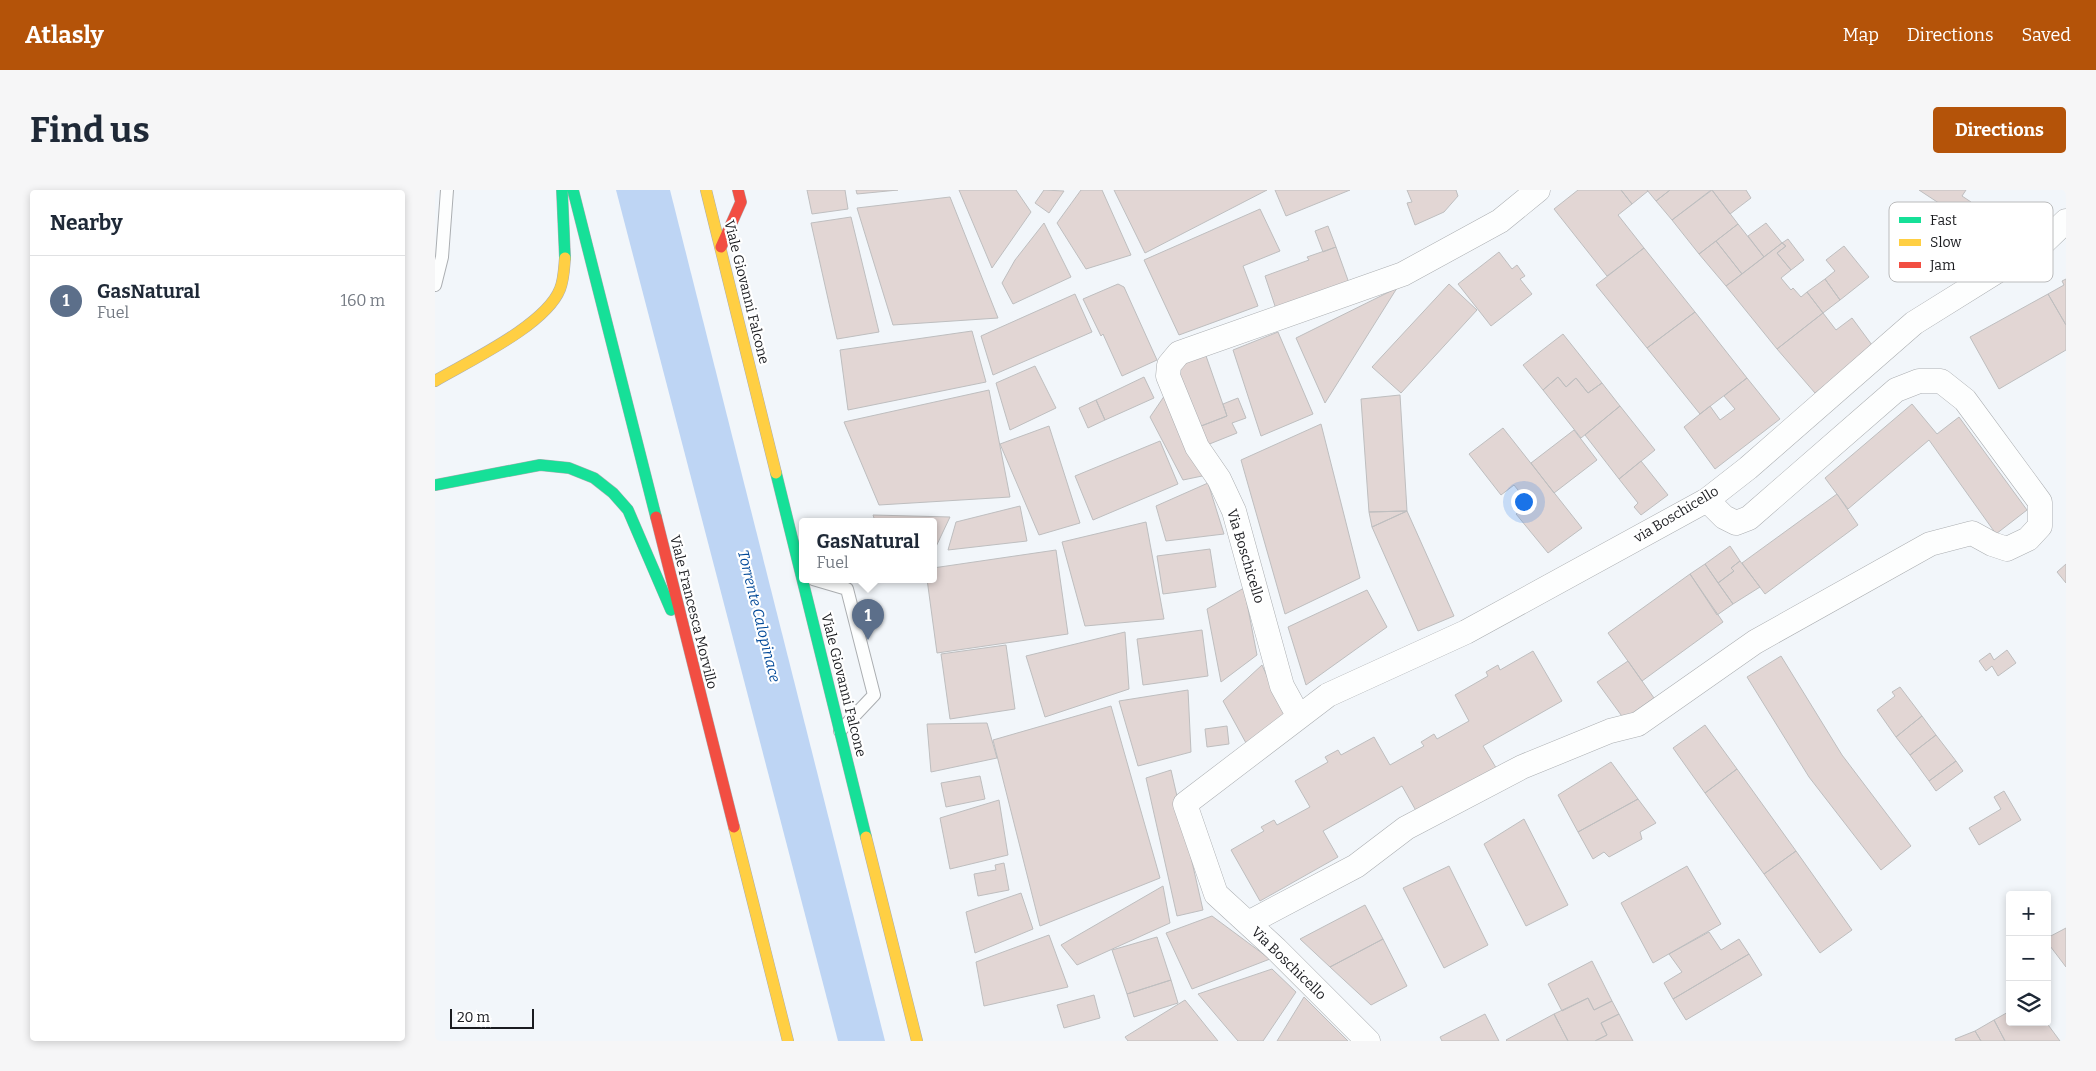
<!DOCTYPE html>
<meta charset="utf-8">
<style>
body{margin:0;font-family:Bitter,serif;background:#f6f6f7;color:#1f2937}
.controls{position:absolute;right:15px;bottom:15px;display:grid;overflow:hidden;border-radius:5px;box-shadow:0 2px 8px #0003}
.controls button{width:45px;height:45px;display:grid;place-items:center;padding:0;border:0;border-bottom:1px solid #e0e1e3;background:#fff;color:#1f2937;font:25px sans-serif}
.scale{position:absolute;left:15px;bottom:12px;width:84px;box-sizing:border-box;padding-left:5px;border:2px solid #1a1b1f;border-top:0;font-size:14px;line-height:18px;white-space:nowrap;color:#1a1b1f;-webkit-text-stroke:4px #fff;paint-order:stroke}
.you{position:absolute;left:1088px;top:311px;width:18px;height:18px;margin:-12px;border:4px solid #fff;border-radius:50%;background:#1a73e8;box-shadow:0 0 0 8px #1a73e833}
.badge{display:grid;place-items:center;width:32px;height:32px;border-radius:50%;background:#b45309;color:#fff;font-size:16px;font-weight:700}
.pin{position:absolute;translate:-50% -41px;filter:drop-shadow(0 1px 2px #0008)}
.pin::after{content:'';position:absolute;top:26px;width:18px;height:15px;background:inherit;clip-path:polygon(0 0,100% 0,50% 100%)}
.popup{position:absolute;left:364px;top:328px;width:138px;height:65px;box-sizing:border-box;display:grid;place-content:center;border-radius:5px;background:#fff;filter:drop-shadow(0 1px 4px #0005);font-size:16px;white-space:nowrap;color:#747a83}
.popup b{font-size:19px;color:#1f2937}
.popup::after{content:'';position:absolute;left:50%;top:100%;margin-left:-10px;border:10px solid transparent;border-top-color:#fff}
.list{margin:0;padding:0;list-style:none}
h2{display:flex;justify-content:space-between;align-items:center;height:65px;margin:0;padding:0 20px;font-size:21px}
h2 small{font-size:16px;font-weight:400;color:#747a83}
.list li{display:grid;grid-template-columns:32px 1fr auto;gap:15px;align-items:center;box-sizing:border-box;height:90px;padding:0 20px;border-top:1px solid #e0e1e3}
.list b{display:block;font-size:19px;white-space:nowrap}
.list p{margin:0;font-size:16px;white-space:nowrap;color:#747a83}
.list em{font-size:16px;font-style:normal;color:#747a83}
.icon{flex:none;width:28px;height:28px;fill:none;stroke:currentColor;stroke-width:2;stroke-linecap:round;stroke-linejoin:round}
.map{position:relative;flex:none;width:1631px;height:851px;overflow:hidden;border-radius:5px}
header{display:flex;align-items:center;gap:30px;box-sizing:border-box;height:70px;padding:0 25px;background:#b45309;color:#fff}
header strong{font-size:24px}
nav{display:flex;gap:28px;margin-inline-start:auto;font-size:18px}
.intro{display:flex;align-items:center;justify-content:space-between;box-sizing:border-box;height:120px;padding:0 30px}
h1{margin:0;font-size:35px}
.button{padding:12px 22px;border-radius:5px;background:#b45309;color:#fff;font-size:18px;font-weight:700}
main{display:flex;gap:30px;padding:0 30px}
aside{flex:1;background:#fff;border-radius:5px;box-shadow:0 2px 8px #0003}
.map>svg:first-child{display:block}
.water{fill:#bed5f4}
.building{fill:#e2d6d4;stroke:#bebebf}
.lines{fill:none;stroke-linecap:round;stroke-linejoin:round}
.lane-casing{stroke:#abaeb1;stroke-width:14}
.street-casing{stroke:#abaeb1;stroke-width:25}
.fast-casing{stroke:#abaeb1;stroke-width:12}
.slow-casing{stroke:#abaeb1;stroke-width:12}
.jam-casing{stroke:#abaeb1;stroke-width:12}
.lane{stroke:#fdfefe;stroke-width:12}
.street{stroke:#fdfefe;stroke-width:24}
.fast{stroke:#16e098;stroke-width:11}
.slow{stroke:#ffcf43;stroke-width:11}
.jam{stroke:#f24e42;stroke-width:11}
.labels{text-anchor:middle;stroke-width:4.5;stroke-linejoin:round;paint-order:stroke}
.street-label{font-size:14px;fill:#1a1b1f;stroke:#fff}
.water-label{font-size:15px;font-style:italic;fill:#004898;stroke:#fff}
.key{fill:#fff;stroke:#babbbc;stroke-width:1}
.key-label{font-size:14px;fill:#1a1b1f}
</style>
<header>
<strong>Atlasly</strong>
<nav><a>Map</a><a>Directions</a><a>Saved</a></nav>
</header>
<div class="intro"><h1>Find us</h1><a class="button">Directions</a></div>
<main>
<aside>
<h2>Nearby<small></small></h2>
<ul class="list">
<li><span class="badge" style="background:#5c6f8a">1</span><div><b>GasNatural</b><p>Fuel</p></div><em>160 m</em></li>
</ul>
</aside>
<div class="map">
<svg width="1631" height="851" viewBox="0 0 1631 851">
<rect width="100%" height="100%" fill="#f2f6fa"/>
<path class="water" d="M 181,0 L 235,0 L 450,851 L 403,851 Z"/>
<path class="building" d="M 372,0 L 410,0 L 413,19 L 377,24 Z
M 421,0 L 463,0 L 422,4 Z
M 524,0 L 581,0 L 596,22 L 557,78 Z
M 609,0 L 629,1 L 614,23 L 600,13 Z
M 646,0 L 667,0 L 696,65 L 651,79 L 622,33 Z
M 679,0 L 832,0 L 710,63 Z
M 840,0 L 915,0 L 851,26 Z
M 972,0 L 1021,0 L 1023,6 L 1009,22 L 980,35 L 972,13 L 977,12 Z
M 1143,0 L 1186,0 L 1197,14 L 1183,25 L 1209,58 L 1172,86 L 1119,19 Z
M 1186,0 L 1212,0 L 1213,1 L 1197,14 Z
M 1212,0 L 1235,0 L 1221,11 Z
M 1235,0 L 1276,0 L 1237,30 L 1221,11 Z
M 1277,0 L 1311,0 L 1316,8 L 1295,24 Z
M 1277,0 L 1303,34 L 1264,64 L 1237,30 Z
M 1484,0 L 1531,0 L 1527,6 L 1536,12 L 1525,27 Z
M 515,7 L 563,128 L 458,135 L 422,18 Z
M 825,19 L 845,61 L 808,76 L 823,116 L 744,145 L 709,70 Z
M 416,27 L 444,142 L 402,149 L 376,33 Z
M 609,33 L 636,87 L 578,114 L 567,93 L 580,70 Z
M 1331,33 L 1347,53 L 1329,67 L 1313,46 Z
M 1303,34 L 1329,67 L 1307,84 L 1281,51 Z
M 893,36 L 901,57 L 888,62 L 880,41 Z
M 1353,49 L 1369,70 L 1356,80 L 1342,63 L 1351,56 L 1347,53 Z
M 1281,51 L 1307,84 L 1291,96 L 1264,64 Z
M 1347,53 L 1351,56 L 1342,63 L 1356,80 L 1346,88 L 1356,100 L 1358,98 L 1366,107 L 1372,102 L 1388,123 L 1342,159 L 1291,96 Z
M 1409,56 L 1434,87 L 1405,110 L 1390,89 L 1400,81 L 1391,70 Z
M 901,57 L 914,93 L 841,119 L 830,86 L 874,70 L 872,67 Z
M 1209,58 L 1260,122 L 1212,158 L 1161,95 Z
M 1064,62 L 1077,79 L 1082,75 L 1090,86 L 1085,89 L 1097,104 L 1056,136 L 1023,94 Z
M 1390,89 L 1405,110 L 1388,123 L 1372,102 Z
M 1631,89 L 1631,135 L 1613,104 L 1629,95 L 1627,91 Z
M 683,94 L 689,97 L 722,170 L 687,186 L 668,144 L 666,146 L 648,109 Z
M 1014,94 L 1042,120 L 966,203 L 937,177 Z
M 962,98 L 890,213 L 861,148 Z
M 640,104 L 657,142 L 558,185 L 546,146 Z
M 1613,104 L 1631,135 L 1631,160 L 1564,199 L 1535,147 Z
M 1260,122 L 1312,188 L 1265,224 L 1212,158 Z
M 1388,123 L 1401,140 L 1417,128 L 1437,155 L 1408,181 L 1380,203 L 1342,159 Z
M 537,141 L 551,192 L 413,220 L 405,160 Z
M 843,142 L 878,224 L 826,246 L 798,160 Z
M 1128,144 L 1167,193 L 1153,203 L 1141,188 L 1131,197 L 1123,187 L 1108,200 L 1088,175 Z
M 770,163 L 792,226 L 761,238 L 742,181 L 745,174 Z
M 600,176 L 621,218 L 575,240 L 561,193 Z
M 709,187 L 719,208 L 670,230 L 661,210 Z
M 1123,187 L 1131,197 L 1141,188 L 1153,203 L 1167,193 L 1185,216 L 1146,248 L 1108,200 Z
M 1312,188 L 1345,229 L 1280,279 L 1249,237 L 1275,216 L 1285,230 L 1300,219 L 1289,206 Z
M 554,200 L 575,307 L 444,315 L 409,232 Z
M 730,205 L 772,285 L 748,290 L 715,227 Z
M 965,205 L 972,321 L 934,322 L 926,209 Z
M 803,208 L 811,228 L 797,233 L 802,243 L 772,255 L 761,238 L 792,226 L 788,214 Z
M 661,210 L 670,230 L 653,238 L 644,218 Z
M 1477,214 L 1502,244 L 1524,227 L 1592,320 L 1561,344 L 1494,250 L 1413,319 L 1390,288 Z
M 1185,216 L 1220,260 L 1184,289 L 1150,245 Z
M 886,234 L 925,388 L 850,424 L 806,270 Z
M 614,236 L 645,333 L 604,345 L 565,254 Z
M 1068,238 L 1147,338 L 1113,363 L 1081,324 L 1094,314 L 1079,295 L 1066,305 L 1034,264 Z
M 1139,240 L 1162,270 L 1119,303 L 1096,273 Z
M 725,251 L 743,294 L 658,330 L 640,286 Z
M 1206,271 L 1233,305 L 1206,325 L 1199,317 L 1203,313 L 1184,289 Z
M 773,293 L 789,344 L 731,351 L 721,316 Z
M 1402,304 L 1423,335 L 1330,404 L 1307,373 Z
M 585,316 L 592,351 L 513,360 L 521,332 Z
M 972,321 L 937,337 L 934,322 Z
M 972,321 L 1019,426 L 983,441 L 937,337 Z
M 438,325 L 515,327 L 498,363 L 498,331 L 440,331 Z
M 711,332 L 729,429 L 650,436 L 627,352 Z
M 1295,356 L 1305,371 L 1296,378 L 1299,381 L 1283,393 L 1270,374 Z
M 775,359 L 781,397 L 728,404 L 722,366 Z
M 621,360 L 633,444 L 502,463 L 492,389 L 498,389 L 498,378 Z
M 1305,371 L 1325,397 L 1298,414 L 1283,393 L 1299,381 L 1296,378 Z
M 1270,374 L 1298,414 L 1282,425 L 1255,384 Z
M 1631,374 L 1631,393 L 1622,382 Z
M 1255,384 L 1288,432 L 1207,491 L 1173,443 Z
M 809,398 L 822,465 L 786,492 L 772,419 Z
M 932,400 L 952,437 L 871,495 L 853,437 Z
M 767,440 L 773,486 L 708,495 L 702,449 Z
M 690,442 L 694,499 L 610,527 L 591,466 Z
M 571,455 L 580,519 L 515,529 L 506,464 Z
M 1572,460 L 1581,473 L 1563,486 L 1557,476 L 1551,481 L 1544,471 L 1555,463 L 1559,470 Z
M 1098,461 L 1127,511 L 1048,556 L 1063,581 L 984,626 L 967,596 L 888,641 L 903,667 L 825,711 L 796,660 L 829,641 L 826,637 L 839,630 L 842,635 L 875,617 L 860,591 L 893,572 L 890,567 L 903,560 L 906,565 L 939,547 L 955,575 L 989,556 L 986,552 L 999,544 L 1002,549 L 1034,531 L 1020,505 L 1053,486 L 1051,482 L 1063,475 L 1065,480 Z
M 1346,466 L 1407,565 L 1476,656 L 1446,680 L 1374,587 L 1312,487 Z
M 1193,471 L 1219,508 L 1189,529 L 1162,492 Z
M 827,475 L 849,524 L 811,553 L 788,511 Z
M 1465,497 L 1487,526 L 1461,547 L 1442,520 L 1460,506 L 1457,502 Z
M 753,500 L 756,562 L 703,576 L 684,511 Z
M 676,516 L 725,688 L 605,736 L 558,550 Z
M 1487,526 L 1501,545 L 1475,565 L 1461,547 Z
M 552,533 L 562,568 L 496,582 L 492,534 Z
M 1270,535 L 1302,579 L 1270,603 L 1238,558 Z
M 792,536 L 794,554 L 772,557 L 770,539 Z
M 1501,545 L 1521,571 L 1494,591 L 1475,565 Z
M 1521,571 L 1528,581 L 1501,601 L 1494,591 Z
M 1176,572 L 1203,609 L 1143,642 L 1123,605 Z
M 1302,579 L 1361,661 L 1329,684 L 1270,603 Z
M 736,580 L 768,720 L 742,726 L 711,588 Z
M 545,586 L 550,609 L 511,617 L 506,593 Z
M 1569,601 L 1586,630 L 1544,655 L 1534,638 L 1566,619 L 1559,607 Z
M 1203,609 L 1221,633 L 1205,642 L 1207,649 L 1174,667 L 1169,662 L 1158,669 L 1143,642 Z
M 564,610 L 573,665 L 515,679 L 505,628 Z
M 1089,629 L 1133,715 L 1091,736 L 1049,654 Z
M 1361,661 L 1417,740 L 1385,763 L 1329,684 Z
M 569,673 L 574,700 L 543,706 L 539,684 L 561,680 L 560,675 Z
M 1014,676 L 1053,755 L 1009,778 L 968,698 Z
M 1252,676 L 1286,734 L 1218,773 L 1186,713 Z
M 728,696 L 735,733 L 642,775 L 626,755 Z
M 586,703 L 598,739 L 540,763 L 531,722 Z
M 930,715 L 948,749 L 895,777 L 865,749 Z
M 777,726 L 835,769 L 757,799 L 731,743 Z
M 1631,738 L 1631,777 L 1612,752 L 1612,748 Z
M 1274,742 L 1286,760 L 1304,749 L 1314,764 L 1238,809 L 1229,793 L 1247,782 L 1234,764 Z
M 614,745 L 633,797 L 549,816 L 541,772 Z
M 722,747 L 736,790 L 692,804 L 677,760 Z
M 948,749 L 972,796 L 936,815 L 895,777 Z
M 1314,764 L 1327,785 L 1251,830 L 1238,809 Z
M 1157,771 L 1177,811 L 1159,820 L 1153,808 L 1127,821 L 1113,794 Z
M 837,779 L 861,802 L 828,851 L 803,851 L 763,804 Z
M 736,790 L 743,813 L 699,827 L 692,804 Z
M 659,805 L 665,828 L 629,838 L 622,815 Z
M 869,807 L 913,851 L 842,851 Z
M 1153,808 L 1159,820 L 1177,811 L 1184,824 L 1166,833 L 1172,845 L 1160,851 L 1133,851 L 1119,824 Z
M 750,810 L 783,851 L 693,851 L 690,847 Z
M 1575,821 L 1575,832 L 1585,832 L 1587,835 L 1591,832 L 1611,832 L 1625,851 L 1570,851 L 1559,830 Z
M 1050,824 L 1064,851 L 1007,851 L 1005,847 Z
M 1119,824 L 1133,851 L 1072,851 L 1071,850 Z
M 1184,824 L 1198,851 L 1160,851 L 1172,845 L 1166,833 Z
M 1559,830 L 1570,851 L 1546,851 L 1540,841 Z
M 1540,841 L 1546,851 L 1521,851 L 1520,849 Z"/>
<g class="lines">
<defs>
<path id="lane" d="M 0,95 L 7,67 L 12,0
M 378,389 L 412,399 L 439,505 L 405,541"/>
<path id="street" d="M 864,527 L 847,496 L 799,321 L 784,289 L 762,257 L 733,186 L 734,175 L 744,163 L 968,84 L 1065,31 L 1103,0
M 813,733 L 921,676 L 971,638 L 1087,577 L 1175,541 L 1203,534 L 1320,452 L 1495,354 L 1537,343 L 1557,354 L 1572,359 L 1593,349 L 1605,336 L 1605,312 L 1530,210 L 1506,191 L 1484,191 L 1461,200 L 1314,328 L 1301,333 L 1289,327 L 1272,310
M 933,851 L 841,759 L 781,704 L 750,614 L 893,505 L 1031,442 L 1272,310 L 1313,278 L 1479,133 L 1609,52 L 1631,31"/>
<path id="fast" d="M 127,0 L 130,68
M 138,0 L 221,327
M 341,283 L 431,647
M 0,295 L 105,275 L 134,278 L 159,288 L 178,303 L 193,320 L 236,420"/>
<path id="slow" d="M 271,0 L 341,283
M 0,191 C 34,171 111,135 125,99 C 129,89 129,78 130,68
M 299,637 L 353,851
M 431,647 L 482,851"/>
<path id="jam" d="M 286,57 L 306,12 L 303,0
M 221,327 L 299,637"/>
</defs>
<use href="#lane" class="lane-casing"/>
<use href="#street" class="street-casing"/>
<use href="#fast" class="fast-casing"/>
<use href="#slow" class="slow-casing"/>
<use href="#jam" class="jam-casing"/>
<use href="#lane" class="lane"/>
<use href="#street" class="street"/>
<use href="#fast" class="fast"/>
<use href="#slow" class="slow"/>
<use href="#jam" class="jam"/>
</g>
<g class="labels">
<g class="street-label">
<text transform="translate(312 102) rotate(76)" y="5">Viale Giovanni Falcone</text>
<text transform="translate(1241 324) rotate(-31)" y="5">via Boschicello</text>
<text transform="translate(811 366) rotate(73)" y="5">Via Boschicello</text>
<text transform="translate(259 422) rotate(76)" y="5">Viale Francesca Morvillo</text>
<text transform="translate(409 495) rotate(76)" y="5">Viale Giovanni Falcone</text>
<text transform="translate(854 773) rotate(44)" y="5">Via Boschicello</text>
</g>
<g class="water-label">
<text transform="translate(324 426) rotate(76)" y="5">Torrente Calopinace</text>
</g>
</g>
<rect x="1454" y="12" width="164" height="80" rx="8" class="key"/>
<rect x="1464" y="27" width="22" height="6" fill="#16e098"/>
<rect x="1464" y="49" width="22" height="7" fill="#ffcf43"/>
<rect x="1464" y="72" width="22" height="6" fill="#f24e42"/>
<g class="key-label">
<text x="1495" y="35">Fast</text>
<text x="1495" y="57">Slow</text>
<text x="1495" y="80">Jam</text>
</g>
</svg>
<div class="controls">
<button>+</button>
<button>−</button>
<button><svg class="icon" aria-label="layers" viewBox="0 0 24 24"><path d="M12 4l9 5-9 5-9-5zM3 14l9 5 9-5"/></svg></button>
</div>
<div class="scale">20 m</div>
<div class="you"></div>
<div class="pin badge" style="left:433px;top:450px;background:#5c6f8a">1</div>
<div class="popup"><b>GasNatural</b>Fuel</div>
</div>
</main>
